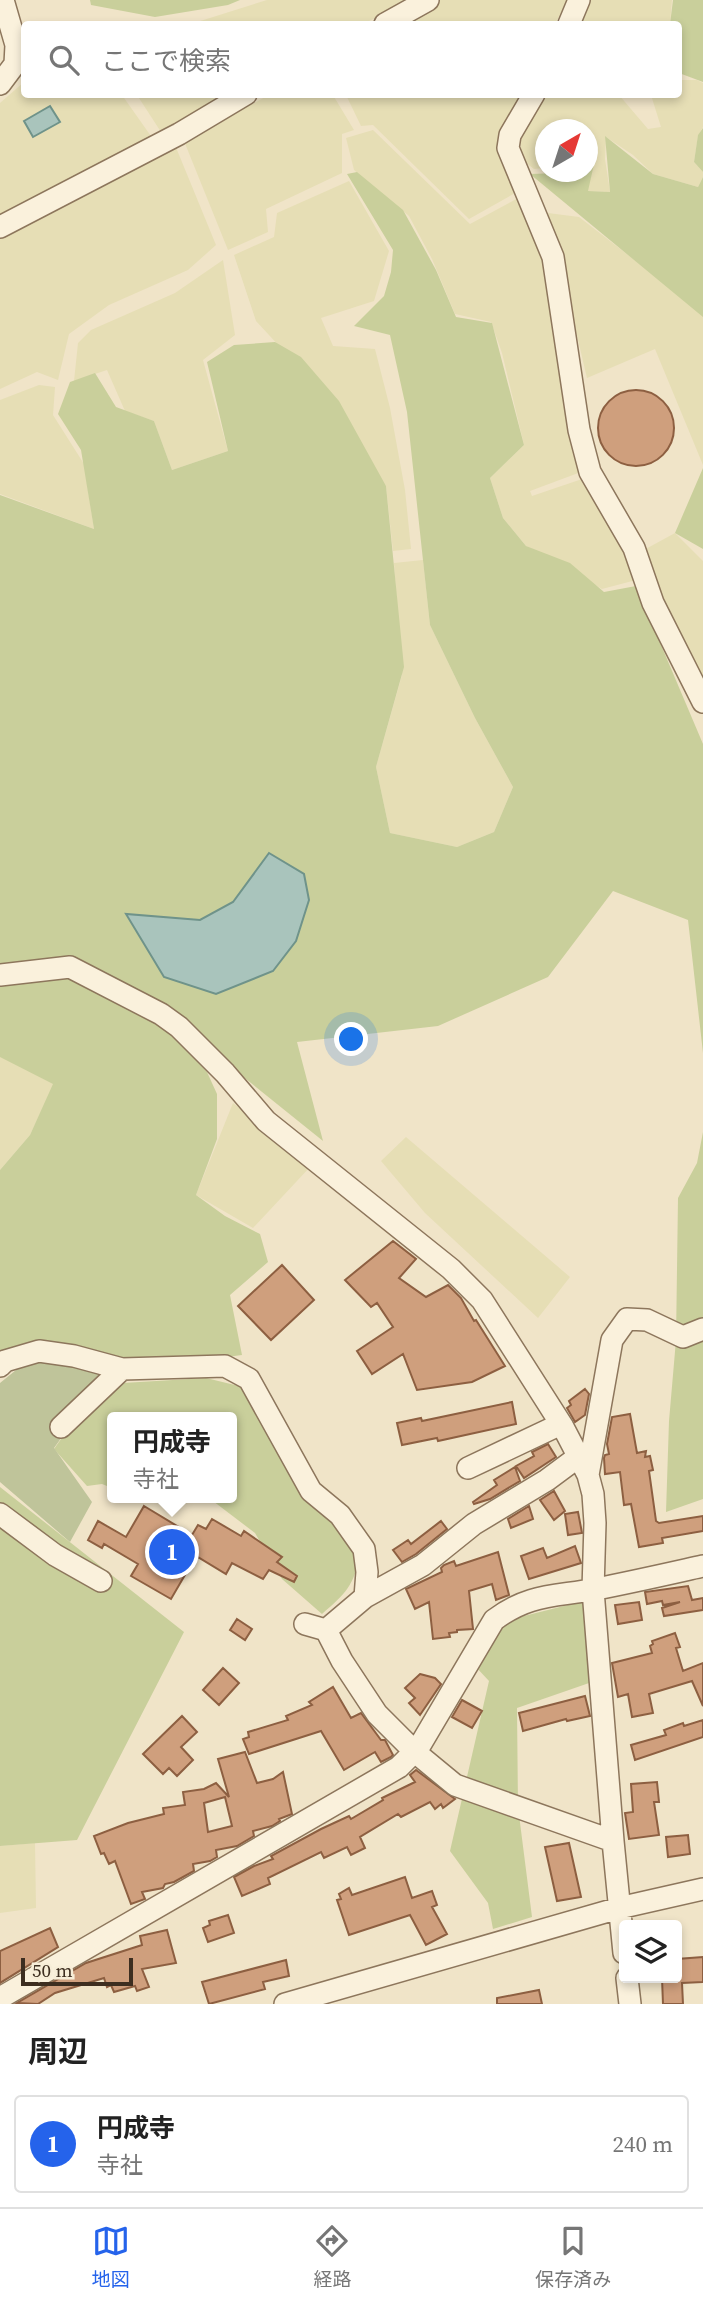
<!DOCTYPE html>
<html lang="ja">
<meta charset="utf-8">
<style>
body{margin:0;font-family:"Source Serif 4","Noto Sans JP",serif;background:#f2f2f2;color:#222}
.controls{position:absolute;right:21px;bottom:21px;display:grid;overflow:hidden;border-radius:7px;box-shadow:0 4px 10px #0003}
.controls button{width:63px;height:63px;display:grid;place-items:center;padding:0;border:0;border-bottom:2px solid #e0e0e0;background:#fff;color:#222;font:35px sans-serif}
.compass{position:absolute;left:535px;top:119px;width:63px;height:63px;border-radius:50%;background:#fff;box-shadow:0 4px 10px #0003;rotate:39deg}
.scale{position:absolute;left:21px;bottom:18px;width:112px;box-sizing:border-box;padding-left:7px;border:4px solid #3d2e20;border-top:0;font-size:19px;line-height:24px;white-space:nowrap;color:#3d2e20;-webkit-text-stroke:5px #f7eed8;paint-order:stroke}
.you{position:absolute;left:352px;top:1040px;width:24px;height:24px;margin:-18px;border:5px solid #fff;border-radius:50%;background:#1a73e8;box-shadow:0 0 0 10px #1a73e833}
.badge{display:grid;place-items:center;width:46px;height:46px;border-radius:50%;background:#2563eb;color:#fff;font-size:23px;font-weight:700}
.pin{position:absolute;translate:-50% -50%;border:4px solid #fff;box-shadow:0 2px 7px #0006}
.popup{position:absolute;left:107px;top:1412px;width:130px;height:91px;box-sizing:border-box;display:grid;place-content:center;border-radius:7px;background:#fff;filter:drop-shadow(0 2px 5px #0005);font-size:23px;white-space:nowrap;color:#767676}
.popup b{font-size:26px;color:#222}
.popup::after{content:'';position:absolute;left:50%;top:100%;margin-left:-14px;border:14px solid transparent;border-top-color:#fff}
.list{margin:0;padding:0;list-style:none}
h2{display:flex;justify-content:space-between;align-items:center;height:91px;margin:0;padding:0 28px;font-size:30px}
h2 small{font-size:23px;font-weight:400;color:#767676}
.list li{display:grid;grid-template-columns:46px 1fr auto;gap:21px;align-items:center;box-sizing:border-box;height:98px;margin:0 14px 14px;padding:0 14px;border:2px solid #e0e0e0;border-radius:7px}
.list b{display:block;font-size:26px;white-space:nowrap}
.list p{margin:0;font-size:23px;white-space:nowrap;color:#767676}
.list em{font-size:23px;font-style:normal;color:#767676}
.icon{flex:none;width:38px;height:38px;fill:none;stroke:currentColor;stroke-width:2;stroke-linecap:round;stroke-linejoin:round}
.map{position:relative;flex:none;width:703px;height:2004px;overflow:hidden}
.search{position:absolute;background:#fff;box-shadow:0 4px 10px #0003;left:21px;right:21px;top:21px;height:77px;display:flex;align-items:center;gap:18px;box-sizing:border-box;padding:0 24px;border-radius:7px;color:#767676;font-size:26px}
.sheet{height:203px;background:#fff}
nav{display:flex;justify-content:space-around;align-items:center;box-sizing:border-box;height:98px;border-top:2px solid #e0e0e0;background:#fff;font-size:19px;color:#767676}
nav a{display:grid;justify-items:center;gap:4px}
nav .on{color:#2563eb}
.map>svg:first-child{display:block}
.farmland{fill:#e6deb5}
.green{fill:#c9cf9b}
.cemetery{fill:#bfc49a}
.water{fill:#a9c4bc;stroke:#6f938a;stroke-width:2}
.building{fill:#cf9f7d;stroke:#8d5f41;stroke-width:2;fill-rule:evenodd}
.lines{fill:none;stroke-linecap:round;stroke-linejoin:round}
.minor-casing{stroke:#8d765c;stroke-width:24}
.minor{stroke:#faf1dc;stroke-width:21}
</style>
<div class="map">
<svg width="703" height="2004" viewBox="0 0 703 2004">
<rect width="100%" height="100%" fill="#f0e4c8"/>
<path class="farmland" d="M 267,0 L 412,0 L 363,24 L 170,24 L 194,23 Z
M 436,0 L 568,0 L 555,24 L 396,24 Z
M 588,0 L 672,0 L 670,24 L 581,24 Z
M 679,80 L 697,80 L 703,83 L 703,127 L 698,136 L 694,162 L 703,172 L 703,177 L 698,187 L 653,174 L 633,155 L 606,137 L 605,159 L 610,192 L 587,191 L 597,151 L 588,137 L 588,130 L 546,130 L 545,168 L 534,169 L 521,159 L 520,139 L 545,95 L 619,95 L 648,129 L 661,127 L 651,95 L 678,94 Z
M 24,82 L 24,94 L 122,95 L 153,139 L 0,216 L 0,103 Z
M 137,95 L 227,95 L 161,132 Z
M 269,95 L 333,95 L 354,130 L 342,134 L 342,173 L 266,209 L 268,232 L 228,250 L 184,141 Z
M 346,95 L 521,95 L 500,137 L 517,192 L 469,219 L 373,125 L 361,126 Z
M 373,130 L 470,224 L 520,197 L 544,258 L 581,472 L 530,491 L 532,496 L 585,478 L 640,579 L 602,589 L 526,546 L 503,518 L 490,478 L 524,445 L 502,353 L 491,322 L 455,314 L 432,259 L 409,216 L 354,170 L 346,138 Z
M 175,145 L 216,245 L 188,270 L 109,305 L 69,334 L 58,380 L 37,372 L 0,389 L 0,232 Z
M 349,181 L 389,251 L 374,301 L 321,318 L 333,346 L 375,349 L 390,408 L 405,490 L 411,549 L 393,551 L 386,486 L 281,348 L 256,321 L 234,255 L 274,237 L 277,213 Z
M 548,213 L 579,217 L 703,313 L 703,465 L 655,349 L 587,378 Z
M 223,260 L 235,335 L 203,360 L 228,451 L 172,470 L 154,421 L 125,411 L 107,370 L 74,381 L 78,343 L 91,330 L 175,293 Z
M 39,385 L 55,387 L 53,415 L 84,464 L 94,529 L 0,494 L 0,400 Z
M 675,533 L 703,561 L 703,689 L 642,551 Z
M 423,560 L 430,625 L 475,718 L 513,787 L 494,832 L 457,847 L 390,833 L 376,767 L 402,675 L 394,563 Z
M 0,1056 L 54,1084 L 30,1135 L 0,1170 Z
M 233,1103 L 311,1166 L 253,1228 L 196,1195 Z
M 406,1137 L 570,1277 L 538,1318 L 425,1213 L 381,1161 Z
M 35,1843 L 36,1908 L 0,1913 L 0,1846 Z"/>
<path class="green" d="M 90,0 L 240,0 L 228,5 L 155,17 L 91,5 Z
M 673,0 L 703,0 L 703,82 L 679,73 L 678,24 L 670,24 Z
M 703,128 L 703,172 L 694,162 L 698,135 Z
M 605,136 L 653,174 L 698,187 L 703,177 L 703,317 L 530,174 L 588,172 L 588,137 L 597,151 L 588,191 L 610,192 Z
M 357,172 L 403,210 L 436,270 L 456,317 L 492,323 L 524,445 L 490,478 L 503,518 L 526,546 L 570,563 L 604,592 L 636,586 L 703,744 L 703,1053 L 688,920 L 613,891 L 548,977 L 438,1026 L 297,1042 L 323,1141 L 246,1079 L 170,1012 L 161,1022 L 207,1072 L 217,1094 L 217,1139 L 196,1195 L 225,1216 L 260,1234 L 268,1262 L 230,1295 L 242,1355 L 149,1367 L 0,1357 L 0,1170 L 30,1135 L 53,1084 L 0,1057 L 0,495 L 94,529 L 81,450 L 58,414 L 70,382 L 95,373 L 116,407 L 154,421 L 172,470 L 228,451 L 207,362 L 234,345 L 275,342 L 301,357 L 339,401 L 386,486 L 404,667 L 376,767 L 390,833 L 457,847 L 494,832 L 513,787 L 475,718 L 430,625 L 407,412 L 390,335 L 354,326 L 384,296 L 391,272 L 393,250 L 347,174 Z
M 703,468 L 703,549 L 675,533 Z
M 703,1132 L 703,1499 L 666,1512 L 669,1421 L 676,1340 L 678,1198 L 697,1163 Z
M 109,1371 L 123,1383 L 206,1378 L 247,1388 L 359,1555 C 355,1585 345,1594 322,1614 L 282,1579 L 255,1533 L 209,1498 L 232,1498 L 232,1417 L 113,1417 L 112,1488 L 102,1484 L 87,1486 L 54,1449 Z
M 0,1487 L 184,1632 L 77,1840 L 0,1846 Z
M 584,1601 L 592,1682 L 517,1708 L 518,1807 L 532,1917 L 493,1929 L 488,1903 L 450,1851 L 489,1681 L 475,1666 L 508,1620 Z"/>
<path class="cemetery" d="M 31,1358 L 109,1371 L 54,1448 L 92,1502 L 70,1542 L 0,1482 L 0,1383 Z"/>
<path class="water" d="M 50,106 L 60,122 L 33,137 L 24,121 Z
M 269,853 L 304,874 L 309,900 L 296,941 L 273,971 L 216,994 L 164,977 L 126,914 L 200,920 L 233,902 Z"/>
<path class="building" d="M598 428a38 38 0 1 1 76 0a38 38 0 1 1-76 0Z
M 393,1241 L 416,1259 L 399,1278 L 426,1297 L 448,1285 L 461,1298 L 474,1321 L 476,1320 L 505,1366 L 472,1382 L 417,1390 L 403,1354 L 372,1374 L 357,1351 L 393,1327 L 377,1303 L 371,1307 L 345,1280 Z
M 282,1265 L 314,1300 L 271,1340 L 238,1306 Z
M 585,1389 L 589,1394 L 585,1415 L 575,1422 L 567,1408 L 571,1405 L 569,1401 Z
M 512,1402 L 516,1424 L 438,1441 L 437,1438 L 402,1445 L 397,1423 L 421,1418 L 422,1421 Z
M 630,1414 L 637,1453 L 646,1451 L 645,1457 L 650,1456 L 653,1470 L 649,1471 L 656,1521 L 659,1523 L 703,1516 L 703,1531 L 662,1538 L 663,1543 L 639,1547 L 631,1504 L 624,1505 L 620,1472 L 605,1474 L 604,1458 L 605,1455 L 609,1454 L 607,1444 L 612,1417 Z
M 548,1444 L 556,1457 L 524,1478 L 516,1466 L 534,1456 L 532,1452 Z
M 515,1467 L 520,1481 L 490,1499 L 474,1504 L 473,1502 L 497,1485 L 494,1480 Z
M 554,1491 L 565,1511 L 554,1520 L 540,1500 Z
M 144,1506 L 192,1535 L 198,1525 L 206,1529 L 212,1519 L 241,1536 L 244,1531 L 282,1557 L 277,1562 L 297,1576 L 294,1582 L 269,1570 L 263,1579 L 232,1563 L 226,1574 L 196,1556 L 171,1599 L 131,1576 L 138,1564 L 104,1544 L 102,1548 L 88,1540 L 98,1521 L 126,1537 Z
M 529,1506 L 533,1519 L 511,1528 L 508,1519 Z
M 578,1512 L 582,1533 L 568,1535 L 565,1514 Z
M 441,1521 L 447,1529 L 416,1554 L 402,1562 L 393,1550 L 408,1540 L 411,1544 Z
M 575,1546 L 581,1563 L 529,1579 L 521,1556 L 543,1548 L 547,1558 Z
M 498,1552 L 509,1595 L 496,1600 L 492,1584 L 469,1591 L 473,1629 L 457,1630 L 457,1632 L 449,1633 L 450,1637 L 433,1639 L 429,1602 L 415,1609 L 406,1589 L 442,1572 L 441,1568 L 444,1565 L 454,1561 L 456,1566 Z
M 688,1586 L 692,1600 L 703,1598 L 703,1610 L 664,1616 L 662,1608 L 680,1602 L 663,1605 L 662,1601 L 647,1604 L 645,1592 Z
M 639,1602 L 642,1620 L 618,1624 L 615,1605 Z
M 237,1619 L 252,1629 L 245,1640 L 230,1630 Z
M 675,1633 L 680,1647 L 676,1648 L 683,1671 L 703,1663 L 703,1706 L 692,1681 L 649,1694 L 653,1713 L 632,1717 L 628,1694 L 618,1697 L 612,1663 L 652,1653 L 650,1646 L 653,1644 L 652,1641 Z
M 223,1668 L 239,1683 L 219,1705 L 203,1690 Z
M 420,1674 L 435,1678 L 441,1684 L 420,1715 L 409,1703 L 415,1698 L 405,1688 Z
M 333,1687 L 351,1718 L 361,1713 L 381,1740 L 385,1740 L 393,1755 L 391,1757 L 381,1762 L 375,1752 L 344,1770 L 321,1731 L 249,1754 L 243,1739 L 249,1737 L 248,1732 L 288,1720 L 286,1716 L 312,1705 L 309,1702 Z
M 585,1696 L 590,1716 L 567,1721 L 566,1719 L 523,1731 L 519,1713 Z
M 462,1700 L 482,1711 L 472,1728 L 452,1717 Z
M 182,1716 L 197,1732 L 181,1747 L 193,1760 L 177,1776 L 169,1768 L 163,1774 L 143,1754 Z
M 703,1720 L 703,1737 L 635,1760 L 631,1745 L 666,1735 L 664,1730 L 683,1723 L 684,1726 Z
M 245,1752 L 257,1783 L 273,1779 L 283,1772 L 292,1814 L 279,1819 L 280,1821 L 272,1826 L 253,1831 L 254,1836 L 237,1846 L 216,1850 L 217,1857 L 210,1861 L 193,1864 L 194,1871 L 174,1882 L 165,1884 L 163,1888 L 142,1892 L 145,1899 L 131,1904 L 115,1861 L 109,1864 L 104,1853 L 101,1854 L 94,1836 L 128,1823 L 164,1814 L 163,1808 L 185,1805 L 183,1792 L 204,1789 L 216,1783 L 229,1797 L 218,1759 ZM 225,1797 L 232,1826 L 208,1832 L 204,1803 Z
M 416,1770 L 455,1799 L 443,1808 L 441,1804 L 435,1809 L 430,1802 L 401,1817 L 398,1814 L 360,1837 L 365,1848 L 351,1855 L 347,1847 L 324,1858 L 321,1852 L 268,1878 L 270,1884 L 242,1896 L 234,1877 L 254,1866 L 273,1859 L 271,1856 L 321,1829 L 349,1816 L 351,1819 L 383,1800 L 382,1798 L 415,1782 L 410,1775 Z
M 657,1782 L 659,1802 L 654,1802 L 659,1835 L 629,1839 L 625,1813 L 633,1812 L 631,1784 Z
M 688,1835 L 690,1854 L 668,1857 L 666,1837 Z
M 569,1843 L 581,1897 L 557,1901 L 545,1847 Z
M 405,1877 L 412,1898 L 432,1891 L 437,1905 L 432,1907 L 447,1934 L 426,1945 L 410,1915 L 349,1935 L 337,1900 L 341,1899 L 339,1894 L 349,1888 L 352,1895 Z
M 228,1915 L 234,1933 L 208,1942 L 203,1928 L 210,1925 L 209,1921 Z
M 50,1928 L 58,1947 L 0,1983 L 0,1951 Z
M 167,1930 L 176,1963 L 142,1969 L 149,1987 L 137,1991 L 135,1986 L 114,1992 L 111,1985 L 107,1987 L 104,1978 L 55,1993 L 38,2004 L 17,2003 L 86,1963 L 142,1945 L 140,1936 Z
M 703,1957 L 703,1982 L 682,1983 L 683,2004 L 663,2004 L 662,1978 L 677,1978 L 677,1959 Z
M 286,1960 L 289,1976 L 263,1982 L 265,1989 L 209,2004 L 202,1982 Z
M 539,1990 L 542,2004 L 497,2004 L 497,1998 Z"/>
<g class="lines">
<defs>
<path id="minor" d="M 385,24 L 428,0
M 569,24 L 579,0
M 0,84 L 15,64 L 16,45 L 3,0
M 534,94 L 510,135 L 508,148 L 553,257 L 579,430 L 590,472 L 634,548 L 653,603 L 703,702
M 0,227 L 179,134 L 246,94
M 0,975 L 70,967 L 161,1014 L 179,1027 L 225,1073 L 266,1121 L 451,1269 L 482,1300 L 563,1427 L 588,1475 L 593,1494 L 595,1523 L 593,1590 L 613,1841 L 624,1953
M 0,1366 L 5,1361 L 39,1351 L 74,1356 L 122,1369 L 225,1366 L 249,1379 L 311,1491 L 340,1515 L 364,1549 L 367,1572 L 365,1597 L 326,1630
M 61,1427 L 122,1369
M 468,1468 L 561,1424
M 588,1475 L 612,1340 L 627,1319 L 647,1320 L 683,1337 L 703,1329
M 0,1514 L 55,1555 L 101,1581
M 365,1597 L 423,1565 L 474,1524 L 547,1480 L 578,1457
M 305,1624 L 326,1630 L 342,1661 L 377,1714 L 415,1752 L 455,1785 L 613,1841
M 627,1978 L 630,2004
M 0,1998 L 399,1767 L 419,1747 L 494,1620 C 530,1593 555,1597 596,1589 C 632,1582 667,1574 703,1566
M 285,2004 L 619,1908 L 703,1889"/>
</defs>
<use href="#minor" class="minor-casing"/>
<use href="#minor" class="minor"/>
</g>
</svg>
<div class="controls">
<button><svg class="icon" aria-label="layers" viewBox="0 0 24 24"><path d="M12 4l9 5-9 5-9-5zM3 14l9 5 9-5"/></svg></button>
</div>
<svg class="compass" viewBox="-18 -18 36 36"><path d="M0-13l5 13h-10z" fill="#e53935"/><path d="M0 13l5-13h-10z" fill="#767676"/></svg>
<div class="scale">50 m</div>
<div class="you"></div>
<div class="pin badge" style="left:172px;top:1552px">1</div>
<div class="popup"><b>円成寺</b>寺社</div>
<div class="search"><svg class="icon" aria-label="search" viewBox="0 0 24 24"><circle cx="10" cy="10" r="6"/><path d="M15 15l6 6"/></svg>ここで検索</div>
</div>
<section class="sheet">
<h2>周辺<small></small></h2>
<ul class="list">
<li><span class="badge">1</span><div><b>円成寺</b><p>寺社</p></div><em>240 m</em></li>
</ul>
</section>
<nav>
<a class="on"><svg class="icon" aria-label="map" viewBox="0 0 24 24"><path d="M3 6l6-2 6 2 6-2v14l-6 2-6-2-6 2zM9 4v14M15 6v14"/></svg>地図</a>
<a><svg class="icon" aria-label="directions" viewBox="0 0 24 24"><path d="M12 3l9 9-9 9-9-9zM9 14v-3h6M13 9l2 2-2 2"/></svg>経路</a>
<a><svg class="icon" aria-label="saved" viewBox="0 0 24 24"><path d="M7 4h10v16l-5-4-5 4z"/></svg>保存済み</a>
</nav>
